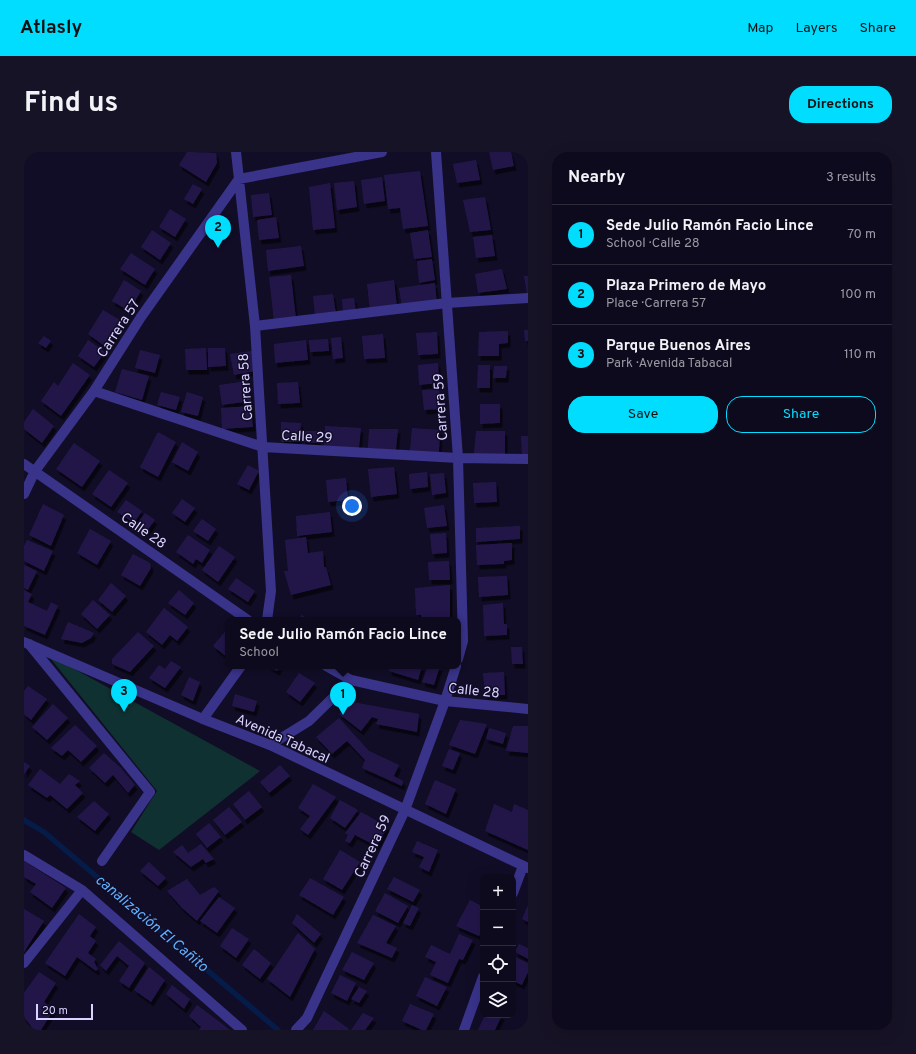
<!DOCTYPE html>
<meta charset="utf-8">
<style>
body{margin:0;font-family:Overpass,sans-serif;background:#171326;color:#f1f3f6}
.controls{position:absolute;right:12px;bottom:12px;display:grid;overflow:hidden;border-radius:8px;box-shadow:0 4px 16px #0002}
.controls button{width:36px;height:36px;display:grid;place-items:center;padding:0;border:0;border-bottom:1px solid #2e2b3b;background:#0e0a1d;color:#f1f3f6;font:20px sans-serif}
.scale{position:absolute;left:12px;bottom:10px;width:57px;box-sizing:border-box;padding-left:4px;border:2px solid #d9d3ff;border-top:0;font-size:11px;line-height:14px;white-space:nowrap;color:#d9d3ff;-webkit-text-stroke:3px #120d27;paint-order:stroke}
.you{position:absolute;left:328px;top:354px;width:14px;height:14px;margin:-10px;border:3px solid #fff;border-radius:50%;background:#1a73e8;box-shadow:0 0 0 6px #1a73e833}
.badge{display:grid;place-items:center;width:26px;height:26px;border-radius:50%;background:#00ddfe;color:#111;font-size:13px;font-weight:700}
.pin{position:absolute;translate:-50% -33px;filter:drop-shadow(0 1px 2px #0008)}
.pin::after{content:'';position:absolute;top:21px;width:14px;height:12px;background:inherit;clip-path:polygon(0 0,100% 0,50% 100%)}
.popup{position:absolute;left:201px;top:465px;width:236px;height:52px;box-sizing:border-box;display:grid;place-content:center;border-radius:8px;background:#0e0a1d;filter:drop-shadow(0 1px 3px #0005);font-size:13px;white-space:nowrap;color:#9b9aa4}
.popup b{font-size:15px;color:#f1f3f6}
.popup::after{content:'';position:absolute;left:50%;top:100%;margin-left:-8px;border:8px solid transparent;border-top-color:#0e0a1d}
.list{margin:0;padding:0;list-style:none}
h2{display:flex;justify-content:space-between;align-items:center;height:52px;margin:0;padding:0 16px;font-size:17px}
h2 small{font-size:13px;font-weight:400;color:#9b9aa4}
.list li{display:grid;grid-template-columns:26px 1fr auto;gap:12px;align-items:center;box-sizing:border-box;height:60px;padding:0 16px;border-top:1px solid #2e2b3b}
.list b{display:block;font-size:15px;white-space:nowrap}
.list p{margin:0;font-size:13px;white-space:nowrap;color:#9b9aa4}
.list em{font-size:13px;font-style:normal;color:#9b9aa4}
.actions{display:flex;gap:8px;padding:12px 16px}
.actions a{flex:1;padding:9px 0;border:1px solid #00ddfe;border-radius:16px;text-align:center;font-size:14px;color:#00ddfe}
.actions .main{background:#00ddfe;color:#111}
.icon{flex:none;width:22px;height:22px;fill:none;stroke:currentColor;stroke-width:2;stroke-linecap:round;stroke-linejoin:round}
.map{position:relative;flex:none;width:504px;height:878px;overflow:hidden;border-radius:16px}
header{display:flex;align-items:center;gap:24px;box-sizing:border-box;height:56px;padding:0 20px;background:#00ddfe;color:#111}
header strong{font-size:19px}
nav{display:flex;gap:22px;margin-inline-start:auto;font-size:14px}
.intro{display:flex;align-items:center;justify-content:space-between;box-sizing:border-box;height:96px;padding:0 24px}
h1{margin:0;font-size:28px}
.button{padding:10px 18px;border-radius:16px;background:#00ddfe;color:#111;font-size:14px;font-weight:700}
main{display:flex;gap:24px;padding:0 24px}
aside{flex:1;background:#0e0a1d;border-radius:16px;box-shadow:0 4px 16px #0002}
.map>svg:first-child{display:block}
.green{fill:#0f3131}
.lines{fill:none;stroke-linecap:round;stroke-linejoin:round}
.stream{stroke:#051b48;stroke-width:5.5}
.building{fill:#23174a;filter:url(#shadow)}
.minor{stroke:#39338a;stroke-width:10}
.tertiary{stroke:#39338a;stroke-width:10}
.labels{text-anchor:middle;stroke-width:3;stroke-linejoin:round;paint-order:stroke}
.street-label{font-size:14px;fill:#d9d3ff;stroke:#120d27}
.water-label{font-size:15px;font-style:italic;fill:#61b1ff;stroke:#120d27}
</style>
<header>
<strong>Atlasly</strong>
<nav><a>Map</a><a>Layers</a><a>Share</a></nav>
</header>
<div class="intro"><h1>Find us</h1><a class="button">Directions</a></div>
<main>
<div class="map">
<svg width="504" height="878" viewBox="0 0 504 878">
<defs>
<filter id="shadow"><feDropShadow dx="2.5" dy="4.5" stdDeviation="0" flood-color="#0009"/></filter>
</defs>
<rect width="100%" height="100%" fill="#120d27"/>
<path class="green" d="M 23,502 L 236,619 L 135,698 L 107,680 L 133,639 Z"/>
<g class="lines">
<path class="stream" d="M 0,668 L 20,680 L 254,878"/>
</g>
<path class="building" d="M 163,0 L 192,1 L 193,11 L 182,30 L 155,13 Z
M 465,0 L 487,0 L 490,14 L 469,18 Z
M 452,8 L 456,28 L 433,31 L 429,12 Z
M 396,19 L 404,74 L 379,77 L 376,56 L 364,57 L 360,23 Z
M 358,25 L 361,49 L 340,52 L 337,28 Z
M 330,29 L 333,55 L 313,58 L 310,31 Z
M 306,31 L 311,76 L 289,78 L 285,35 Z
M 169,32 L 178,37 L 169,52 L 160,47 Z
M 245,41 L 248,63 L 229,65 L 227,43 Z
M 461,45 L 467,78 L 446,80 L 439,48 Z
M 146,57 L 162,67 L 151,85 L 135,75 Z
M 252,65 L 255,86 L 235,88 L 233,68 Z
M 128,78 L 147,91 L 136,108 L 117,95 Z
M 404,78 L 408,105 L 390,107 L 386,81 Z
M 468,83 L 471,104 L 452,106 L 449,85 Z
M 277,94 L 280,114 L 244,119 L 242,98 Z
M 107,101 L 131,117 L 121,133 L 96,117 Z
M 408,107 L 411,128 L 395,131 L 393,109 Z
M 478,117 L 483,137 L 454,141 L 451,122 Z
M 267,123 L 272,167 L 250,169 L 245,125 Z
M 500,124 L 504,124 L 504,142 L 503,142 Z
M 100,128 L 117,139 L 105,159 L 88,149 Z
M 370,128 L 373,155 L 346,158 L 343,132 Z
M 411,131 L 413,152 L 378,155 L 375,136 Z
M 309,142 L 312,162 L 291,164 L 289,144 Z
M 330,146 L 332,159 L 319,161 L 318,147 Z
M 79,158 L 99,170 L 83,196 L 64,182 Z
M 500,178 L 504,178 L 504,189 L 501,189 Z
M 484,179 L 484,191 L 475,192 L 475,204 L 454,204 L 455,180 Z
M 413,180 L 414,202 L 394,203 L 392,181 Z
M 359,182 L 361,206 L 340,207 L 338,184 Z
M 20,184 L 27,189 L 22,196 L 14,191 Z
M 317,185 L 319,206 L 309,207 L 307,186 Z
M 304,187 L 305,199 L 286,200 L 285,188 Z
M 64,188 L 81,200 L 70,215 L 54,204 Z
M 282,188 L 284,208 L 251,211 L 250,192 Z
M 182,196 L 183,218 L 162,218 L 161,197 Z
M 184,196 L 201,196 L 202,214 L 184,215 Z
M 116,198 L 136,203 L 131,221 L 111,216 Z
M 228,199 L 231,219 L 210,223 L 206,202 Z
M 49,211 L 66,223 L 37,264 L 17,249 L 30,230 L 34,234 Z
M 414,211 L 415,231 L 395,233 L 394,213 Z
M 454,213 L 466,213 L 466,236 L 453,236 Z
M 470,214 L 483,214 L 482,226 L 469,226 Z
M 98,217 L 125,224 L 118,248 L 91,240 Z
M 223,229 L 227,249 L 198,253 L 195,233 Z
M 274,230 L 276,251 L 254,252 L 253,231 Z
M 415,237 L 417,257 L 400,258 L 398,238 Z
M 137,240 L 156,245 L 152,258 L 133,253 Z
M 163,240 L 179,245 L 174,264 L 157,260 Z
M 456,252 L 476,252 L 476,271 L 456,272 Z
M 227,254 L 229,275 L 198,277 L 197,256 Z
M 9,257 L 30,274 L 18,291 L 0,277 L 0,270 Z
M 257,270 L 277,271 L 275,290 L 257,290 Z
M 301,274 L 337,276 L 335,296 L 300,294 Z
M 388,276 L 416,278 L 415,301 L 386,299 Z
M 345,277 L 374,277 L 372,298 L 344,296 Z
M 279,279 L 295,279 L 294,291 L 279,290 Z
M 452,279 L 481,279 L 481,302 L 450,302 Z
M 134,280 L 152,290 L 134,325 L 116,315 Z
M 497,284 L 504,284 L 504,304 L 498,304 Z
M 158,290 L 174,300 L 164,319 L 148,310 Z
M 50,291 L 76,309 L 58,335 L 32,317 Z
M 224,313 L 235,319 L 225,338 L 213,332 Z
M 370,315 L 373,342 L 347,345 L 344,317 Z
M 85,318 L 104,331 L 87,355 L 68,342 Z
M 403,320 L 404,335 L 386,337 L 385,322 Z
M 420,321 L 422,341 L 408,343 L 406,322 Z
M 322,326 L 324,348 L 304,350 L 302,328 Z
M 472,330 L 473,350 L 450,351 L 449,331 Z
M 158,347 L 171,356 L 161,370 L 148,361 Z
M 102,348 L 118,359 L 110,371 L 93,360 Z
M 19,352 L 40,363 L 27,394 L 5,383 Z
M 420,353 L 423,374 L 403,376 L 400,356 Z
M 306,360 L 308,380 L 273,384 L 272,364 Z
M 121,361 L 131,368 L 122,380 L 112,373 Z
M 178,367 L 192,377 L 184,389 L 169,379 Z
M 496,374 L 496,387 L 452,390 L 452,376 Z
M 66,377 L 87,389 L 73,413 L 53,401 Z
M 422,381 L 423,401 L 408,402 L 406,382 Z
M 164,383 L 186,398 L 178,411 L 172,407 L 169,412 L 152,400 Z
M 282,385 L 284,401 L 299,399 L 300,415 L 302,415 L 307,433 L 267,443 L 260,419 L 264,419 L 261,388 Z
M 3,388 L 29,399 L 20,419 L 0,409 L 0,394 Z
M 488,391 L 488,408 L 480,409 L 480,412 L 453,413 L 452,393 Z
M 195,394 L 211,405 L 194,430 L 178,418 Z
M 109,402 L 126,411 L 127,416 L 116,434 L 97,423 Z
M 425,409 L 426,428 L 405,428 L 404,410 Z
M 0,413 L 13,419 L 4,438 L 0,436 Z
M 483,424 L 484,443 L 455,445 L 454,425 Z
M 212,426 L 231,439 L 224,450 L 204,437 Z
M 87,431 L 102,444 L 88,460 L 74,448 Z
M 426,433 L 426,468 L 398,468 L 397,463 L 392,463 L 391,436 Z
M 0,438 L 8,442 L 4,450 L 23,459 L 27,450 L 34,454 L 21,483 L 0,474 Z
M 155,438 L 170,451 L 161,463 L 144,451 Z
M 69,448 L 86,463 L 73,477 L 57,462 Z
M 479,451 L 480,472 L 483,472 L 483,483 L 460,484 L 459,453 Z
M 140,456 L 164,475 L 153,489 L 146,483 L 138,493 L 122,480 Z
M 277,463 L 289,468 L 276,468 Z
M 44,470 L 70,481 L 67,486 L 58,491 L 37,487 Z
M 203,477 L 204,479 L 204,506 L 189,494 Z
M 114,480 L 130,494 L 106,520 L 88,512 L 88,507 Z
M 487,495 L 498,495 L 499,512 L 488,512 Z
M 147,509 L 157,515 L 141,536 L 125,526 L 135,513 L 141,517 Z
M 244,514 L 256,514 L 253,519 Z
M 366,514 L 398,514 L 394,528 L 365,519 Z
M 404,514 L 416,514 L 410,533 L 398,530 Z
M 480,520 L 481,543 L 461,543 L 459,521 Z
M 275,521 L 291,531 L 276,550 L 262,540 Z
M 165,525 L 176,530 L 169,549 L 157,543 Z
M 4,534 L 23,547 L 7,568 L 0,562 L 0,539 Z
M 211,542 L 233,549 L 230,560 L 208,554 Z
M 328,550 L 395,562 L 393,580 L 352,572 L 354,567 L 348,565 L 337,579 L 315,562 Z
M 29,552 L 44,566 L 23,588 L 8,575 Z
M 315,566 L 345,599 L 375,613 L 370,624 L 379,629 L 378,634 L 338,616 L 341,608 L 323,589 L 308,602 L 292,585 Z
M 436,568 L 463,572 L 451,602 L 425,593 Z
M 51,573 L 73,594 L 57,610 L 44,598 L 38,604 L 27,596 Z
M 489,574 L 504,574 L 504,601 L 482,599 Z
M 465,576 L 482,581 L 479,592 L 462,587 Z
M 425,597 L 436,601 L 429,618 L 418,614 Z
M 80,601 L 97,616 L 111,633 L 104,641 L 89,623 L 81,631 L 65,616 Z
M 0,610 L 6,614 L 0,622 Z
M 256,613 L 266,624 L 245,641 L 236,630 Z
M 16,617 L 36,632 L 45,622 L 56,629 L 51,633 L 59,641 L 43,657 L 26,643 L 23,646 L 4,633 Z
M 411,628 L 432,637 L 422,662 L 401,652 Z
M 289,632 L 312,645 L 284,683 L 276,677 L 286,664 L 274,656 Z
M 225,639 L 238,655 L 221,668 L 209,652 Z
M 316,648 L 334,658 L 321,676 L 306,666 Z
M 70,649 L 85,662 L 71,679 L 53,665 Z
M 470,652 L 488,660 L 490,652 L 504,658 L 504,698 L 461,679 Z
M 205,655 L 218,670 L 201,683 L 189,668 Z
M 337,660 L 364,675 L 352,694 L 331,683 L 326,691 L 321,689 L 324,683 L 321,681 Z
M 185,671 L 197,685 L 183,696 L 172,682 Z
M 393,689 L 414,698 L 405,720 L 395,715 L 400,705 L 388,700 Z
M 177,692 L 190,707 L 182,711 L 179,707 L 167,715 L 149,700 L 158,693 L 164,701 Z
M 316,698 L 336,710 L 318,738 L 299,727 Z
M 0,709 L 42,736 L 28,756 L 6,740 L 12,732 L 0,725 Z
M 125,710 L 142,726 L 134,734 L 116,719 Z
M 370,725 L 396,738 L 389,750 L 363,737 Z
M 286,726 L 320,745 L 309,763 L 275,743 Z
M 163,727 L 176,743 L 190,735 L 195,739 L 173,769 L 158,756 L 143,739 Z
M 361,741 L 384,754 L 374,771 L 351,759 Z
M 195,745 L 211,756 L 193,781 L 176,769 Z
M 459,747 L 459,777 L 455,784 L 432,774 L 446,748 L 456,753 Z
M 388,753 L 395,756 L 386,774 L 379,771 Z
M 504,753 L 504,770 L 498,767 Z
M 0,757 L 20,769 L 0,800 Z
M 55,762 L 72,775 L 66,784 L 72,789 L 64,801 L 72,807 L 70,810 L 74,817 L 72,819 L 53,805 L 41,824 L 21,811 Z
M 273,762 L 297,782 L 290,791 L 268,771 Z
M 349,763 L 372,774 L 362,791 L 373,796 L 368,806 L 333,791 Z
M 208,776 L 225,787 L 212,806 L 196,794 Z
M 274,781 L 291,797 L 266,845 L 243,827 Z
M 435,782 L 449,788 L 439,808 L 435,807 L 424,831 L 406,823 L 412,810 L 401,805 L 407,793 L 426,802 Z
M 95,789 L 121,811 L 105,836 L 95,829 L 105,814 L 93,804 L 82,819 L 76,813 Z
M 495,792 L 504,796 L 504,807 L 491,800 Z
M 230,797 L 247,811 L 236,827 L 218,813 Z
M 328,800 L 350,811 L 340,828 L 318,818 Z
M 489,804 L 504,811 L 504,820 L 498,833 L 489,829 Z
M 125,815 L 141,828 L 127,850 L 110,838 Z
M 15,820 L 32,831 L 20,850 L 30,857 L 17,878 L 10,878 L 0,865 L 0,841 Z
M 316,823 L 332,831 L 323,849 L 307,841 Z
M 401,825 L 423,835 L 413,854 L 392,844 Z
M 148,833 L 166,847 L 160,857 L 142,842 Z
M 335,835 L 343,839 L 335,851 L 327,847 Z
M 386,852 L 410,862 L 402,878 L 398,878 L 378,869 Z
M 173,853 L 197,871 L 206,878 L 175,878 L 177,875 L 165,864 Z
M 300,859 L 325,877 L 324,878 L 289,878 Z
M 339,861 L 350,866 L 341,878 L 327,878 Z
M 461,863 L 478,863 L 471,878 L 454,878 Z"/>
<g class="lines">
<path class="minor" d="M 212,0 L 231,174 L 247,439 L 243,468
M 412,0 L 434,306 L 439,489 L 434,507
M 231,174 L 423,151 L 504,146
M 70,239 L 239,295 L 434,306 L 504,307
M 0,312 L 224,468
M 0,342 L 11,319 L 70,239 L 117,165 L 215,27 L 358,0
M 5,492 L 126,640 L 78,709
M 302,514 L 327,528 L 421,549 L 504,557
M 179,567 L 217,514
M 246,593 L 285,569 L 327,528
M 0,703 L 58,738 L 218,878
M 489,741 L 499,714
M 0,811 L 58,738
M 272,878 L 283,866 L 381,658 L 421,549 L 432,514
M 440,878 L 459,825"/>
<path class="tertiary" d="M 0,490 L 179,567 L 246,593 L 504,716"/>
</g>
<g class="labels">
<g class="street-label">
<text transform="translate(94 176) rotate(-57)" y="5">Carrera 57</text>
<text transform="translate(221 235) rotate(-94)" y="5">Carrera 58</text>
<text transform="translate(416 255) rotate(-94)" y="5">Carrera 59</text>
<text transform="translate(283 284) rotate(3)" y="5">Calle 29</text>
<text transform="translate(120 378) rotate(35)" y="5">Calle 28</text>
<text transform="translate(450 538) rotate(6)" y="5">Calle 28</text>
<text transform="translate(259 586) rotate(24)" y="5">Avenida Tabacal</text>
<text transform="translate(348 694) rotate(-65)" y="5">Carrera 59</text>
</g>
<g class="water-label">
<text transform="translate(128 771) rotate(40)" y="5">canalización El Cañito</text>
</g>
</g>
</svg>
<div class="controls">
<button>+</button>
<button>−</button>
<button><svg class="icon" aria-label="locate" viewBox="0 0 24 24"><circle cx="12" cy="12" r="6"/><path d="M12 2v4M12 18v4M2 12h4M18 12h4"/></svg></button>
<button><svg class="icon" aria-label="layers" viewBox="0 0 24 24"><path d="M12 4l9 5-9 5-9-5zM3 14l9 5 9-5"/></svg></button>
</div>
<div class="scale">20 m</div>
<div class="you"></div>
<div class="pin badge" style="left:319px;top:563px">1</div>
<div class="popup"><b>Sede Julio Ramón Facio Lince</b>School</div>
<div class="pin badge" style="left:194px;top:96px">2</div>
<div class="pin badge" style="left:100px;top:560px">3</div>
</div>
<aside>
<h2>Nearby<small>3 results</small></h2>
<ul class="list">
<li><span class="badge">1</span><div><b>Sede Julio Ramón Facio Lince</b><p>School · Calle 28</p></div><em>70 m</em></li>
<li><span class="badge">2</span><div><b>Plaza Primero de Mayo</b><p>Place · Carrera 57</p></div><em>100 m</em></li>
<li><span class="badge">3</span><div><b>Parque Buenos Aires</b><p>Park · Avenida Tabacal</p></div><em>110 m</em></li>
</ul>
<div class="actions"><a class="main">Save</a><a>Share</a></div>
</aside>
</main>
